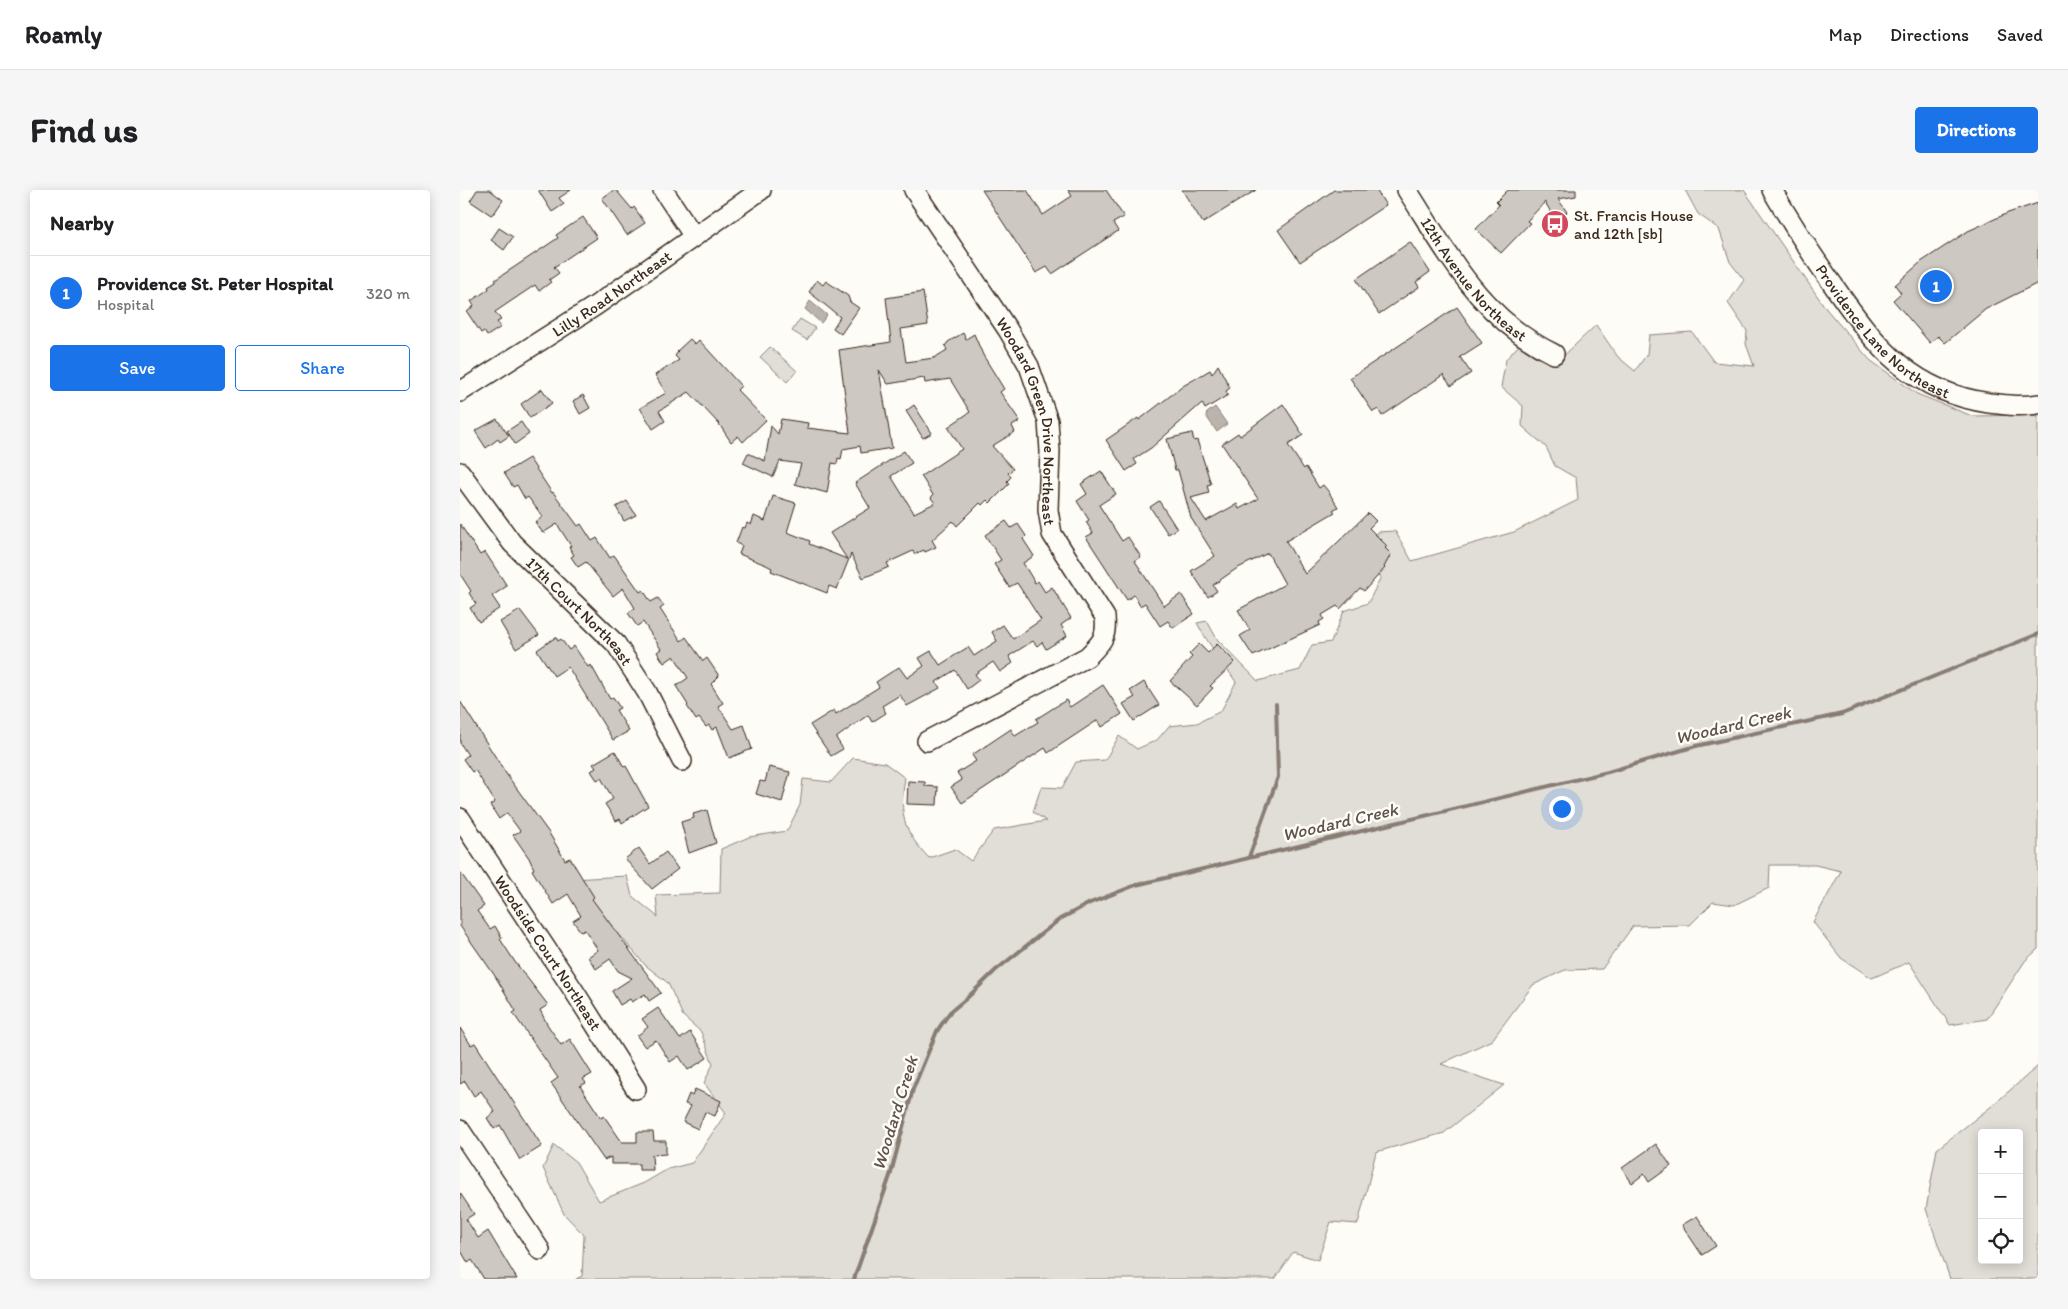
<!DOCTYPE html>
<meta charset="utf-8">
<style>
body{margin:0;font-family:Itim,sans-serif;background:#f6f6f6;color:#202124}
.controls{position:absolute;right:15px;bottom:15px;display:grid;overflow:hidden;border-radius:5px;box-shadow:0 2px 12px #0003}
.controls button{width:45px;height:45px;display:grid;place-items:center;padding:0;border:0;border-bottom:1px solid #e0e0e0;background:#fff;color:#202124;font:25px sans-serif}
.you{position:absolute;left:1101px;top:618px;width:18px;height:18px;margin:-12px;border:4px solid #fff;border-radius:50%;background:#1a73e8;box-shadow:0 0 0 8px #1a73e833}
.badge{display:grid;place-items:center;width:32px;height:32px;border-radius:50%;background:#1a73e8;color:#fff;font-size:16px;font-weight:700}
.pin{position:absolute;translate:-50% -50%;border:2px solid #fff;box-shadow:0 1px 5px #0006}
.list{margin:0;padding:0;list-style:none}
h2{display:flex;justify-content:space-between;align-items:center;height:65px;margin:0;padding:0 20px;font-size:21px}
h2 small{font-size:16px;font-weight:400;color:#757577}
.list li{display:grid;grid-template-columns:32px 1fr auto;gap:15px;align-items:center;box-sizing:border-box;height:75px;padding:0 20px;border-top:1px solid #e0e0e0}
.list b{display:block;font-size:19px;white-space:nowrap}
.list p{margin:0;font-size:16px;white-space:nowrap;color:#757577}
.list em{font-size:16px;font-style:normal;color:#757577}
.actions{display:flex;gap:10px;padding:15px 20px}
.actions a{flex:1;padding:11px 0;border:1px solid #1a73e8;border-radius:5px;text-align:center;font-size:18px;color:#1a73e8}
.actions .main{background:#1a73e8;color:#fff}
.icon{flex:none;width:28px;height:28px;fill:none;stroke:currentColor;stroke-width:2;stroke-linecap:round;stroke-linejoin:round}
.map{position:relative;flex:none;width:1578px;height:1089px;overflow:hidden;border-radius:5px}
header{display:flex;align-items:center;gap:30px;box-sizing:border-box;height:70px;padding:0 25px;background:#fff;border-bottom:1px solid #e0e0e0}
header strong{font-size:24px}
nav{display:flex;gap:28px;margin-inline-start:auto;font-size:18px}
.intro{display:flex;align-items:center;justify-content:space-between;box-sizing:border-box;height:120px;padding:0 30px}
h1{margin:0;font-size:35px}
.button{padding:12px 22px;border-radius:5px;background:#1a73e8;color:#fff;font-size:18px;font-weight:700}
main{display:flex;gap:30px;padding:0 30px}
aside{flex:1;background:#fff;border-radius:5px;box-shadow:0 2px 12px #0003}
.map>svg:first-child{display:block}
.green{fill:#e1ded7;stroke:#8e847a;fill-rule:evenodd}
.water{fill:#bbb4ad;stroke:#887d74}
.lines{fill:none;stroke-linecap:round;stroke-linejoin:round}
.stream{stroke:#887d74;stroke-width:4}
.building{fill:#cdc8c2;stroke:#3b2a1e}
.minor-casing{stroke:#3b2a1e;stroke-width:22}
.minor{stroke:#fdfcf7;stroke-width:19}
.labels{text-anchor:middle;stroke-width:5;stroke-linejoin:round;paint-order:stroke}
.poi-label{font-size:16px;fill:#3b2a1e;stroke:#fdfcf7;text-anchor:start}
.street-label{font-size:16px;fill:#3b2a1e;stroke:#fdfcf7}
.water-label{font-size:18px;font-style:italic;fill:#615349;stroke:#fdfcf7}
</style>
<header>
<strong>Roamly</strong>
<nav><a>Map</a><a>Directions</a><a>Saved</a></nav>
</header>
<div class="intro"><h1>Find us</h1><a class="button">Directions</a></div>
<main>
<aside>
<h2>Nearby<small></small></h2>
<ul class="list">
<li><span class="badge">1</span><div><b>Providence St. Peter Hospital</b><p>Hospital</p></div><em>320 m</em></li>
</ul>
<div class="actions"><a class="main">Save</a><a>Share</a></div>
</aside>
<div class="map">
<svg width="1578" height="1089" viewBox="0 0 1578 1089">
<rect width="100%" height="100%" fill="#fdfcf7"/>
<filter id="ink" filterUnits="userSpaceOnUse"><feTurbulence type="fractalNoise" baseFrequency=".02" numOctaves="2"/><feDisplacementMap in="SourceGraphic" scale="10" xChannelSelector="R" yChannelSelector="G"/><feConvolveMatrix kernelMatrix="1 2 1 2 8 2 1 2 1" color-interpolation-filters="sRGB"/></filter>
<g filter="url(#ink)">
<path class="green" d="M 1225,0 L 1284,0 L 1367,120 L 1410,170 L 1457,204 L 1512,226 L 1578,225 L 1578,759 L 1565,771 L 1527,829 L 1490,835 L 1449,772 L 1412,788 L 1381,768 L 1353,732 L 1381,681 L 1355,675 L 1310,675 L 1309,698 L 1274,715 L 1253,712 L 1230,735 L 1173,736 L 1142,779 L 1105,780 L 1073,795 L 1032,850 L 981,874 L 1044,895 L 984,943 L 916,962 L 898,1034 L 871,1032 L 858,1070 L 833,1062 L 815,1089 L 116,1089 L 122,1086 L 124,1045 L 104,1024 L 83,978 L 94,955 L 116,972 L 139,1011 L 184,993 L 208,979 L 232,973 L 266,923 L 244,893 L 253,874 L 241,842 L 223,826 L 208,793 L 185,775 L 112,689 L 167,686 L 172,706 L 198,727 L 196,705 L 260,703 L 261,659 L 289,647 L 327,641 L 340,615 L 343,589 L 371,592 L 393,568 L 425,573 L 445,588 C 439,625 443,641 469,668 L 495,659 L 511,671 L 534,640 L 586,631 L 573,622 L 581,597 L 602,598 L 616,572 L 645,570 L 659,546 L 677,559 L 697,550 L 709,536 L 737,533 L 761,521 L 776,492 C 763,472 748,454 737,433 L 747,431 L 757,449 L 798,491 L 840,480 L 852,455 L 871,452 L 884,421 L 908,413 L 920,389 L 917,342 L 935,341 L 952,371 L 1054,342 L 1118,310 L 1116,288 L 1095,276 L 1086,257 L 1062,236 L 1063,216 L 1041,197 L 1046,169 L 1062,152 L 1096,173 L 1136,135 L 1158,167 L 1175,181 L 1187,164 L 1189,145 L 1232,142 L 1254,172 L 1294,176 L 1286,154 L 1287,141 L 1268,113 L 1284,90 L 1270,72 L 1259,39 L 1238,24 Z
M 340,129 L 355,138 L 347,150 L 332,141 Z
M 310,157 L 337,181 L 327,192 L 300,167 Z
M 1578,876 L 1578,1089 L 1490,1089 L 1466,1019 L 1477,959 L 1533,915 ZM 1522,943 L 1559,943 L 1559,1070 L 1522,1070 Z"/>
<path class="water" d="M 350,111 L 367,125 L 361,133 L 345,119 Z
M 755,217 L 767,234 L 757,242 L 746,226 L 747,223 Z"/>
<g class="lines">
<path class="stream" d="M 789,667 L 818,587 L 816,514
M 394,1089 L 431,983 L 453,899 L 477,841 L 490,822 L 507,808 L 536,780 L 600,729 L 630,713 L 676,695 L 1148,582 L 1236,556 L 1382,524 L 1578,444"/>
</g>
<path class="building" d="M 17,0 L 30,0 L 43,10 L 35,22 L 31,25 L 10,11 Z
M 78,0 L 111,0 L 99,8 L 104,14 L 92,22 Z
M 154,0 L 156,0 L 172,19 L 174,17 L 185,33 L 167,45 L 142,8 Z
M 522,0 L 567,0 L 583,25 L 612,6 L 608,0 L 646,0 L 664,27 L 653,33 L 658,41 L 592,84 L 587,77 L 576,83 Z
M 722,0 L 796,0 L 743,33 Z
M 874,0 L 916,0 L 926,15 L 840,72 L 818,40 Z
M 1048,0 L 1116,0 L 1116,6 L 1098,9 L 1107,22 L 1095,29 L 1085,12 L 1067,31 L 1070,33 L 1041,63 L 1016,39 L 1039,15 L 1036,12 Z
M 1578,13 L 1578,93 L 1526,119 L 1485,153 L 1478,146 L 1470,153 L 1433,110 L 1441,103 L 1435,95 L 1461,72 L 1508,41 L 1548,23 Z
M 123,27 L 137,48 L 94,77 L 99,83 L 89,90 L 91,92 L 79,101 L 75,95 L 35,122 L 41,130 L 37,132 L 41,137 L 27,146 L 24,141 L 21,143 L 7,122 L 14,116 L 11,111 L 29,99 L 28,97 L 36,92 L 35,90 L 98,48 L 96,45 Z
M 39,38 L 53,47 L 44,60 L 31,50 Z
M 950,52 L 970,82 L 956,92 L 959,97 L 919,124 L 896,89 Z
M 357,90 L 363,95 L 366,91 L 388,106 L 390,112 L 399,118 L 381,144 L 373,138 L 380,127 L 349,102 Z
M 463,102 L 468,135 L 441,139 L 446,172 L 474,168 L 487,160 L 485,156 L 488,152 L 503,143 L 506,149 L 514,144 L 523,165 L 544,199 L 540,202 L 560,231 L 552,236 L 555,242 L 532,256 L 553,279 L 548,283 L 551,287 L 547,291 L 549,294 L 530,313 L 527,310 L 522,315 L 520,313 L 497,336 L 493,331 L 472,350 L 476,357 L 465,362 L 464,360 L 455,364 L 453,361 L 427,373 L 429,377 L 403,388 L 391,364 L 377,399 L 369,396 L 367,403 L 311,381 L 312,378 L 306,375 L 279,364 L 282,356 L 276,353 L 282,337 L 285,338 L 287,333 L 291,335 L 294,326 L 305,331 L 313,306 L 336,313 L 327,342 L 350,351 L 349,354 L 387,369 L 370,343 L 410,318 L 395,293 L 444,261 L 452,273 L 431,286 L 454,323 L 475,313 L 471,308 L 473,305 L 461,286 L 502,259 L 488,237 L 510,222 L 490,189 L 465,193 L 464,188 L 428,194 L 419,180 L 432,258 L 401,263 L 400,256 L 383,259 L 381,269 L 378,268 L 377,274 L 372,273 L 367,303 L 335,294 L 341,274 L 320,271 L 313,287 L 283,273 L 288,263 L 305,271 L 311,236 L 318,244 L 321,229 L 348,233 L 347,238 L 390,243 L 379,160 L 431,152 L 426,108 Z
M 997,117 L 1022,153 L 1000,167 L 1011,183 L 991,196 L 983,185 L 922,226 L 918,219 L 913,222 L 890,188 Z
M 230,149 L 235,154 L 239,150 L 281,196 L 277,200 L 306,230 L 283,252 L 278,246 L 271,252 L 259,234 L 229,202 L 199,221 L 205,231 L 193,239 L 180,218 L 206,203 L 195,185 L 219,170 L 215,166 L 218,162 L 217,161 Z
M 758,175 L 770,198 L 766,201 L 768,205 L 745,219 L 742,213 L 691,258 L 674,269 L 677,274 L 666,281 L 646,250 L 678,228 L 679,230 L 723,196 L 750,180 L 752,184 Z
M 82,199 L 92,213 L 70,228 L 61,214 Z
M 123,205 L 130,218 L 120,224 L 113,211 Z
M 823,214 L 843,245 L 828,255 L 844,279 L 846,277 L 859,298 L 863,295 L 868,301 L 878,317 L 873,320 L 875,322 L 826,351 L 845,384 L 908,323 L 916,331 L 909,338 L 927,356 L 925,358 L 931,364 L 924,377 L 925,378 L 904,401 L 900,398 L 880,419 L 877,416 L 862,425 L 864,429 L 859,432 L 860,435 L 793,466 L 780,446 L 790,440 L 778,420 L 825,394 L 808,363 L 776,379 L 753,395 L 757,401 L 748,407 L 731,381 L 755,366 L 731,328 L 718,280 L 715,280 L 707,249 L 732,243 L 734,251 L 737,250 L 751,294 L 747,295 L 749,303 L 731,308 L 746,331 L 777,314 L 779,319 L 798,309 L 762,254 L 778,243 L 780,246 Z
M 454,215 L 472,243 L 463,248 L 446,221 Z
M 37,229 L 49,246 L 40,252 L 38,249 L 26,258 L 15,241 Z
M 61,232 L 69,244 L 55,254 L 47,241 Z
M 69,268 L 92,303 L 93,302 L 118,336 L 121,334 L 132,351 L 137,348 L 150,368 L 154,365 L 180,402 L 183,400 L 191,412 L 198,408 L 204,416 L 200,419 L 221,451 L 226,447 L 243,471 L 247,468 L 259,486 L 251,494 L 263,513 L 258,516 L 273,539 L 284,535 L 292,559 L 269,568 L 257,537 L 252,540 L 249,535 L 246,537 L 239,528 L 236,530 L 227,516 L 228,515 L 216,496 L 228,488 L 214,466 L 204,473 L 197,462 L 201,459 L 183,432 L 177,436 L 168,423 L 175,418 L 163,398 L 153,406 L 126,372 L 118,377 L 111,367 L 114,365 L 109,357 L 111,356 L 97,334 L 83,343 L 75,332 L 83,327 L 68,307 L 65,309 L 57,295 L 53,297 L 44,283 Z
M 641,281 L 656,304 L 639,315 L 662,351 L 668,347 L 681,367 L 675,371 L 704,416 L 721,404 L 734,424 L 713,438 L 708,431 L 700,436 L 685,413 L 680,416 L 674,405 L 667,410 L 626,347 L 633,343 L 626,332 L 629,330 L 617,311 L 627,304 L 621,294 Z
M 167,311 L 176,325 L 164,331 L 156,317 Z
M 699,311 L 717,339 L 708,344 L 690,317 Z
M 546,331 L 551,338 L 558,334 L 566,346 L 563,349 L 574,366 L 563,373 L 575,393 L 578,391 L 585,402 L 592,397 L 611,428 L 601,435 L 607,446 L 586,459 L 582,452 L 577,456 L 573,451 L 549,466 L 553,473 L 540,482 L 533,472 L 515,484 L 519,490 L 507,499 L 495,480 L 476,492 L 480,498 L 447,516 L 440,505 L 422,516 L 426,523 L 412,532 L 408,525 L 376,548 L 383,559 L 371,566 L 350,535 L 374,520 L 376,524 L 419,497 L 416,492 L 439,477 L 447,488 L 464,476 L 459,468 L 471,461 L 480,475 L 508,457 L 514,466 L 537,451 L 532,442 L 543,435 L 553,449 L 581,430 L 557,393 L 549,397 L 534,374 L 541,370 L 525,345 Z
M 0,334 L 20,365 L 25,362 L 47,396 L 32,406 L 40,418 L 19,432 L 10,418 L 16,414 L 9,403 L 11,401 L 0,384 Z
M 60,420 L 79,445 L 56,459 L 40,432 Z
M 96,447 L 98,451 L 101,449 L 109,460 L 114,456 L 128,477 L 131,475 L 150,509 L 153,507 L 160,518 L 156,520 L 169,541 L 153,550 L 108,477 L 94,486 L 77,460 Z
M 739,454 L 748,463 L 757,454 L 775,472 L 750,496 L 753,498 L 737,515 L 710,491 L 732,467 L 729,464 Z
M 684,492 L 699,515 L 674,531 L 663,514 L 675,507 L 670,501 Z
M 643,495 L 662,524 L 642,537 L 638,530 L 588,563 L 585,558 L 502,613 L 491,597 L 502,590 L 497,583 L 516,571 L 512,565 L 551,539 L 555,546 L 578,532 L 576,529 L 606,510 L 610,517 Z
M 0,511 L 47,585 L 89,643 L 105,670 L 110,668 L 134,707 L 132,709 L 201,803 L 189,811 L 185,804 L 172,812 L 170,809 L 160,815 L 152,801 L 172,788 L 158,781 L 150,769 L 136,779 L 128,767 L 138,760 L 125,740 L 121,742 L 113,731 L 121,726 L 108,704 L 93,714 L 72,680 L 74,679 L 69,668 L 53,645 L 60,641 L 47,623 L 39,629 L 30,615 L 35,612 L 27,599 L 15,580 L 12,582 L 3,569 L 8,565 L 0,553 Z
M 155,561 L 164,577 L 166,576 L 188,616 L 162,633 L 160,629 L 156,631 L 145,614 L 153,609 L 141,588 L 137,590 L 131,581 L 136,578 L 133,574 Z
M 309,577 L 330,582 L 322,612 L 296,604 L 300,591 L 305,592 Z
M 448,591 L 465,592 L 465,596 L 478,597 L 477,615 L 447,614 Z
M 247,620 L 256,653 L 229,663 L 221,632 L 234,628 L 233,624 Z
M 179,658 L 190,674 L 206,662 L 218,679 L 192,699 L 165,669 Z
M 0,682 L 24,716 L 17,721 L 30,739 L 35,736 L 42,748 L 40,749 L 55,772 L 88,815 L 80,820 L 87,834 L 101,855 L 110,849 L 132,884 L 123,889 L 126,893 L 120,896 L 141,928 L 144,926 L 162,952 L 177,952 L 177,942 L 193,942 L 194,951 L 206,951 L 206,964 L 192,965 L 193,980 L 179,980 L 179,974 L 151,974 L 151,967 L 144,970 L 91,893 L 98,888 L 53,823 L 56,821 L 35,786 L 0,736 Z
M 198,818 L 220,849 L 230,842 L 247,868 L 228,880 L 219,866 L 210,872 L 196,850 L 185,857 L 177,846 L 188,837 L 182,829 Z
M 0,838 L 11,855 L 15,853 L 82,956 L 60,970 L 40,935 L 34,939 L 27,928 L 35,922 L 21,901 L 14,906 L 5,891 L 0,894 Z
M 235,899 L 261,911 L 255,926 L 245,922 L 238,939 L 223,932 L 231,916 L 225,914 L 229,904 L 232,906 Z
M 1196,954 L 1211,976 L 1189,992 L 1184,984 L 1172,993 L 1162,978 Z
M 0,1003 L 14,1024 L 6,1029 L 18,1048 L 28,1041 L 57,1089 L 24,1089 L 12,1070 L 8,1073 L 0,1059 Z
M 1237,1026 L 1256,1056 L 1242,1065 L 1222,1035 Z"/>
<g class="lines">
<defs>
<g id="minor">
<path d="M 203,0 L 233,45"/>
<path id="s1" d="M 454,0 L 548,140 L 569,176 L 588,231 L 590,261 L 588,320 L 592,344 L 645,427 C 647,448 642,452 627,467 L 467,551"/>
<path id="s2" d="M 947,0 C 989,65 1021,129 1094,164"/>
<path id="s3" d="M 1312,0 C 1332,34 1353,67 1376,99 C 1417,158 1453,202 1529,213 C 1546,215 1561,217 1578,214"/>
<path id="s4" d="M 0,202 L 135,116 L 301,0"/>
<path id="s5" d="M 0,282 L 52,353 L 156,454 L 187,502 L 222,571"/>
<path id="s6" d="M 0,628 L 114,801 L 176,899"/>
<path d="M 0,940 L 80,1060"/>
</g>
</defs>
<use href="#minor" class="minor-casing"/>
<use href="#minor" class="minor"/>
</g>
</g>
<defs>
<symbol id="bus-disc" viewBox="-11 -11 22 22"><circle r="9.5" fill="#d1495b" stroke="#fdfcf7"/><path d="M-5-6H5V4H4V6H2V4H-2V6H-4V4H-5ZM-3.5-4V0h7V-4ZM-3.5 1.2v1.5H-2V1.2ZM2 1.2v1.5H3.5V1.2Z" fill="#fff"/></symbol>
</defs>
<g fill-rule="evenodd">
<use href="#bus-disc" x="1079" y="18" width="32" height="32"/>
</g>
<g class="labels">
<g class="poi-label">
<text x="1114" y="31">St. Francis House<tspan x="1114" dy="18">and 12th [sb]</tspan></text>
</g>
<g class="street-label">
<text dy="6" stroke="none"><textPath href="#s2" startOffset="112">12th Avenue Northeast</textPath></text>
<text dy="6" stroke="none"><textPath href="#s4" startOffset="181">Lilly Road Northeast</textPath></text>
<text dy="6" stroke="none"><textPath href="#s3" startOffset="182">Providence Lane Northeast</textPath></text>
<text dy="6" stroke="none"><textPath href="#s1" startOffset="264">Woodard Green Drive Northeast</textPath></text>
<text dy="6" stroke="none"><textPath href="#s5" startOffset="184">17th Court Northeast</textPath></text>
<text dy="6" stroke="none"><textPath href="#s6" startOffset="161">Woodside Court Northeast</textPath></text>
</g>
<g class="water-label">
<text transform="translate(1273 535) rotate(-13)" y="6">Woodard Creek</text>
<text transform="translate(880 632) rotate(-13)" y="6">Woodard Creek</text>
<text transform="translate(435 923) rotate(-73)" y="6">Woodard Creek</text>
</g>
</g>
</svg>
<div class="controls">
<button>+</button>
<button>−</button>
<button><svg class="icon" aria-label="locate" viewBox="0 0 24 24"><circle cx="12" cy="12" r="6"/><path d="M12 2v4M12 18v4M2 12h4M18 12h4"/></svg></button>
</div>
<div class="you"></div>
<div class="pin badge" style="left:1476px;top:96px">1</div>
</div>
</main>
